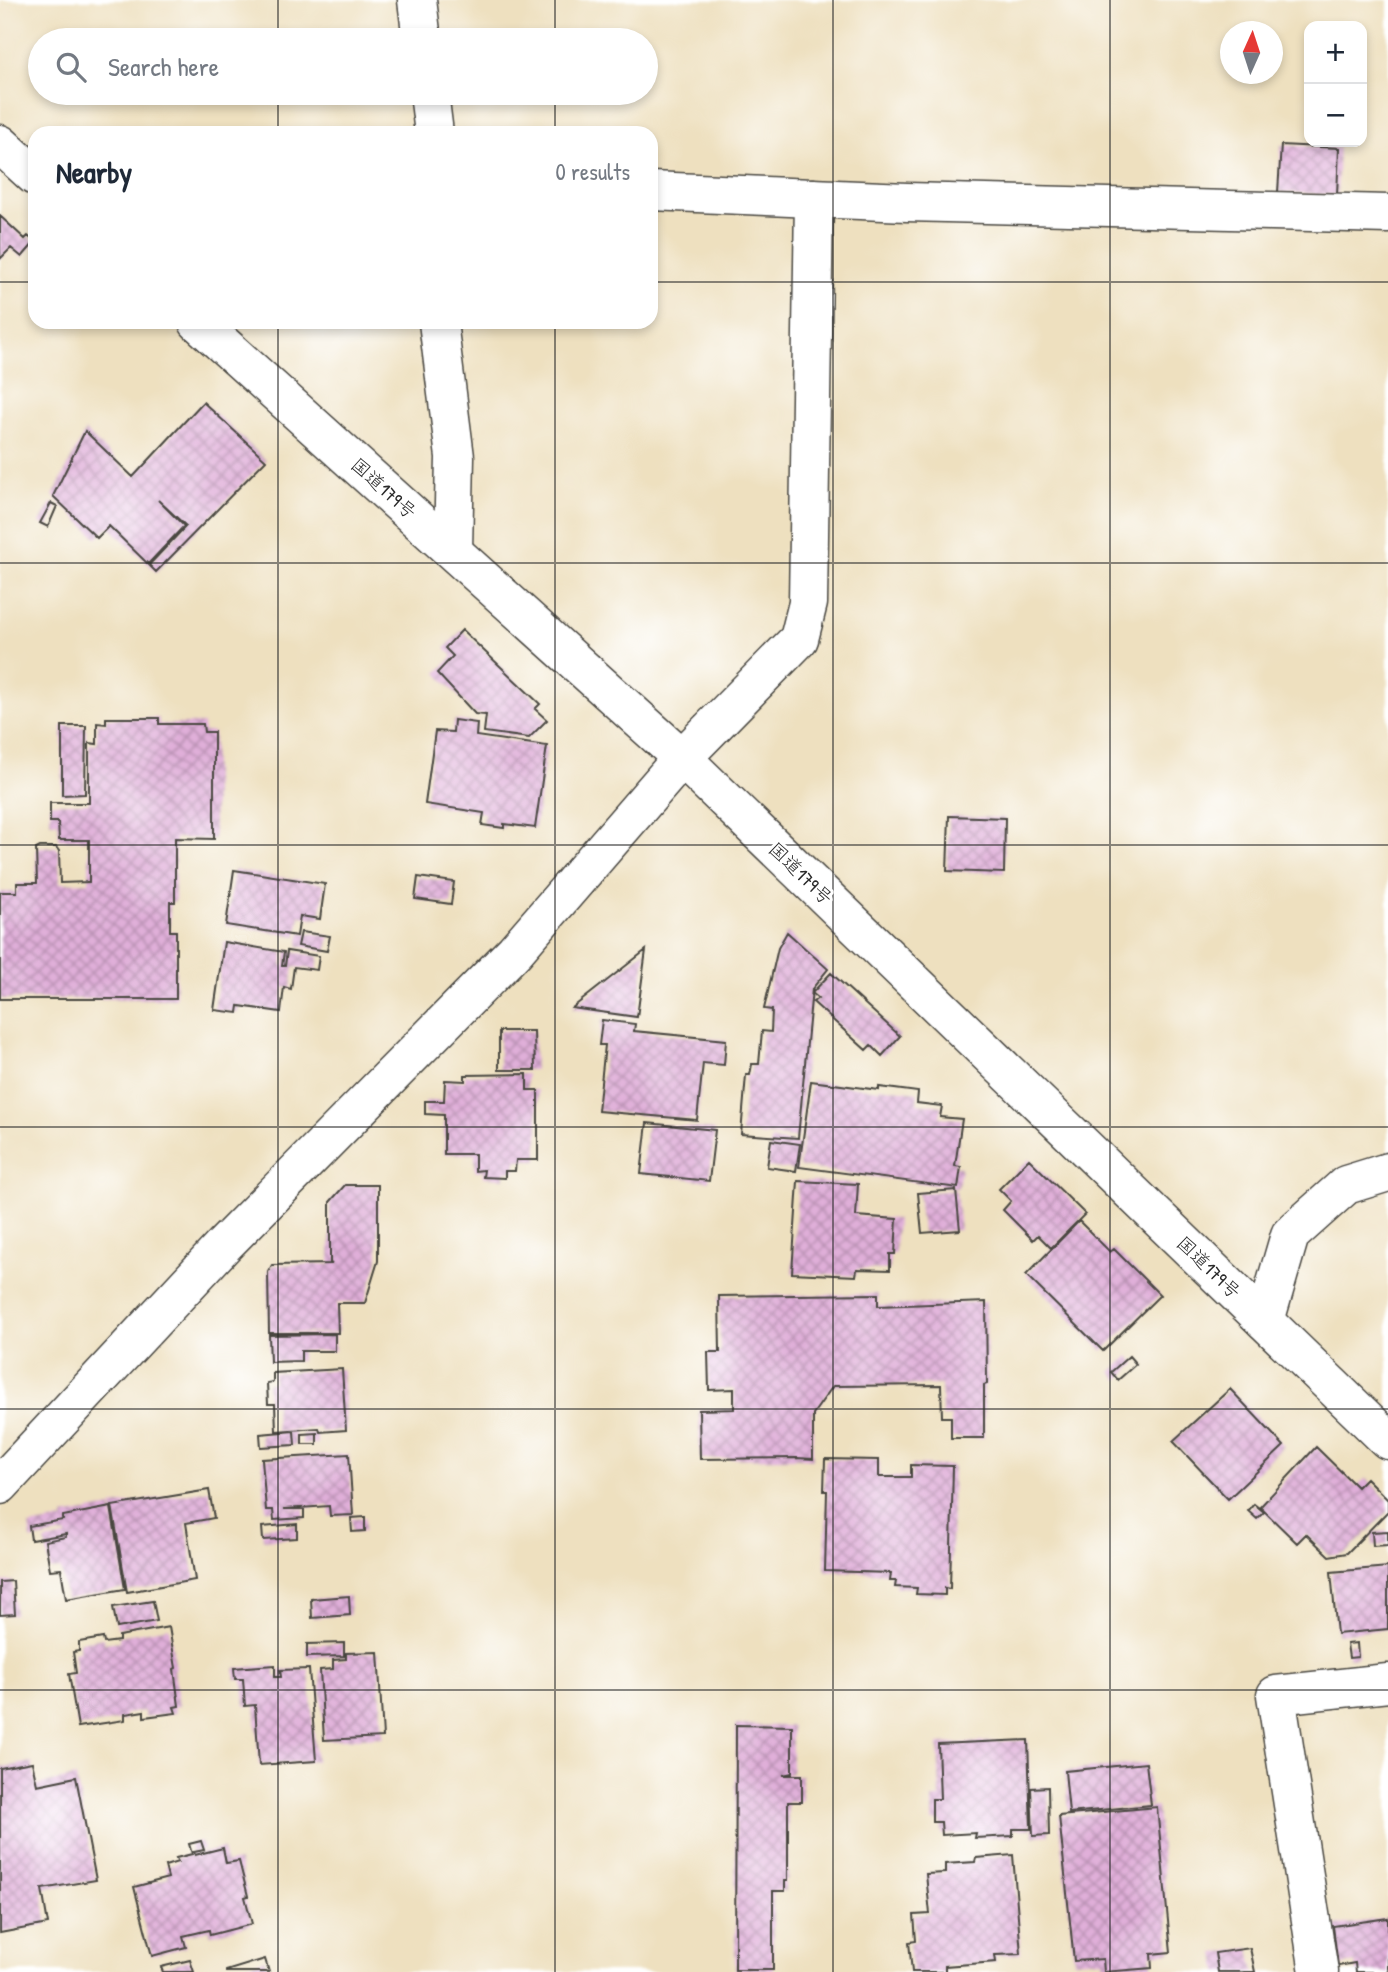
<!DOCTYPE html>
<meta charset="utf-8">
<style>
body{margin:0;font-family:"Patrick Hand","Klee One",sans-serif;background:#f2f2f3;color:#1f2937}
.controls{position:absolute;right:21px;top:21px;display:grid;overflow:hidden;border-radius:14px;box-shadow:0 4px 10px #0003}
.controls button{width:63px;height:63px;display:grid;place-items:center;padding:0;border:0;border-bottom:2px solid #e0e1e3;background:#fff;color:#1f2937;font:35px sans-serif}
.compass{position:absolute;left:1220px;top:21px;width:63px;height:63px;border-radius:50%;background:#fff;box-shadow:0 4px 10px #0003;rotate:3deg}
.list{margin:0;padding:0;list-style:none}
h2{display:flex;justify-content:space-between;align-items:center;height:91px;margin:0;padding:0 28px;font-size:30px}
h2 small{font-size:23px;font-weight:400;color:#747a83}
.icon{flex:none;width:38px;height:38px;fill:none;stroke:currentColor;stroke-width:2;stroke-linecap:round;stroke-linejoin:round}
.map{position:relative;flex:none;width:1388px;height:1972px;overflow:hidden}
.search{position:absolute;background:#fff;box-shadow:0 4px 10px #0003;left:28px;top:28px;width:630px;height:77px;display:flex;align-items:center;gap:18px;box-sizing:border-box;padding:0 24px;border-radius:38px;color:#747a83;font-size:26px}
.panel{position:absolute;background:#fff;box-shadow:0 4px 10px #0003;left:28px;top:126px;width:630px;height:203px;border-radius:21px}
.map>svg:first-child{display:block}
.building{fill:url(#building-cross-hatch)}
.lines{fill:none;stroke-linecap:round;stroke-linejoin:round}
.street-casing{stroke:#484641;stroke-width:41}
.secondary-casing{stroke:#484641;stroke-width:41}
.highway-casing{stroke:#484641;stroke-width:41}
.street{stroke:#fff;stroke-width:38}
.secondary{stroke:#fff;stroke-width:38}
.highway{stroke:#fff;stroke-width:38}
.grid{fill:none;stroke:#2b2b2b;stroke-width:2;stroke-opacity:0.55}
.labels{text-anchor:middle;stroke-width:6;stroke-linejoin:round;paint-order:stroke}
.street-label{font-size:19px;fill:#2b2b2b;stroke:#fff}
</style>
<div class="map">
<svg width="1388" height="1972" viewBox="0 0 1388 1972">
<defs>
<pattern id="building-cross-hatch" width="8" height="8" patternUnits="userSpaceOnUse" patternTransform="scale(1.75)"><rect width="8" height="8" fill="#e0afd9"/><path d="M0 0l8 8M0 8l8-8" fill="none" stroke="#b68fb0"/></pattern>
</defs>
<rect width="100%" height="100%" fill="#fff"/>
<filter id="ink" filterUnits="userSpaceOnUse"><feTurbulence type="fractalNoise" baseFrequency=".0143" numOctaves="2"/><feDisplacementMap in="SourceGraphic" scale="14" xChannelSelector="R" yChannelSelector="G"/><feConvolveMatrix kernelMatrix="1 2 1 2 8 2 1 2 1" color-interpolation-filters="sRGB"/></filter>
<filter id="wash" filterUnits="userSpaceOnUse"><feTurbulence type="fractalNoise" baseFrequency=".00686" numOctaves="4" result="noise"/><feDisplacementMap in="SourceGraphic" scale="28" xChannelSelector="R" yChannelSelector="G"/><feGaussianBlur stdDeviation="1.57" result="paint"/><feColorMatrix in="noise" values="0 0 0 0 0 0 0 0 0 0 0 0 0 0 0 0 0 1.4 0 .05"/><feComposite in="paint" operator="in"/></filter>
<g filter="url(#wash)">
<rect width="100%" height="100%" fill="#eee0bf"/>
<g id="blocks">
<path class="building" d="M 1281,145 L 1339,148 L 1337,195 L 1278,192 Z
M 0,216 L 25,239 L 28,236 L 35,242 L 22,257 L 11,248 L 0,259 Z
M 203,402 L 266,460 L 156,572 L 149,565 L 186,526 L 158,500 L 184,526 L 148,564 L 109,526 L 97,538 L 53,496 L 85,431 L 133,477 Z
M 51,503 L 57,506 L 48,527 L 40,523 Z
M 462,630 L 540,704 L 535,709 L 547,720 L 529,738 L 484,732 L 486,715 L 475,714 L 437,673 L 453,656 L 445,648 Z
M 106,718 L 159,718 L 159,724 L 203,724 L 204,732 L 214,732 L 214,839 L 175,838 L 175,902 L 170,902 L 170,931 L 176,931 L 176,999 L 0,999 L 0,892 L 17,892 L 17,883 L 37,883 L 36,849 L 40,847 L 56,847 L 59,851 L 60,883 L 89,882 L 89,840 L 59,840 L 58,822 L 50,822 L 50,803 L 89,803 L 89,743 L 97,744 L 97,723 L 106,724 Z
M 454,720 L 477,723 L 476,736 L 547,746 L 535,828 L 504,824 L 504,828 L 482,825 L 484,813 L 425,804 L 435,731 L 453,732 Z
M 62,726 L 86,726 L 85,794 L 62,795 Z
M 949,816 L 1005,818 L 1004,873 L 947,871 Z
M 234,870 L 325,884 L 320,919 L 300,916 L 297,936 L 226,925 Z
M 418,877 L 454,882 L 451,904 L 415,899 Z
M 301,932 L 330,936 L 327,951 L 298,946 Z
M 787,932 L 828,969 L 812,989 L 798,1138 L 741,1134 L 746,1075 L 750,1075 L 752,1064 L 759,1064 L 762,1031 L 771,1032 L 772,1010 L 764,1009 L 778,948 Z
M 224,942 L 284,952 L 282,966 L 285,966 L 287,951 L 319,956 L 317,970 L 294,967 L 291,989 L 284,987 L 281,1012 L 239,1006 L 238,1013 L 214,1010 Z
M 646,950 L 637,1017 L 572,1008 Z
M 831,973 L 900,1036 L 882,1056 L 871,1045 L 866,1050 L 813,1002 L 818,998 L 812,993 Z
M 602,1020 L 635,1024 L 634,1031 L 726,1040 L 724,1065 L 703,1063 L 697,1120 L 598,1111 L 605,1045 L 599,1045 Z
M 499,1031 L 534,1031 L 535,1070 L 499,1070 Z
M 527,1074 L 527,1090 L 538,1090 L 538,1160 L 516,1160 L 515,1171 L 505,1171 L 505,1178 L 483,1177 L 484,1170 L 475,1171 L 475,1154 L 444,1154 L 444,1115 L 425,1114 L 425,1101 L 444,1101 L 445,1080 L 465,1081 L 465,1075 Z
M 811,1081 L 879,1090 L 879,1087 L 918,1092 L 917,1103 L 942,1106 L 940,1117 L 962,1119 L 955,1166 L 961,1167 L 958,1188 L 799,1167 Z
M 647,1123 L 715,1130 L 709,1181 L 641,1174 Z
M 771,1140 L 800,1144 L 796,1171 L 767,1167 Z
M 1029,1159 L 1085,1214 L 1051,1248 L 1038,1235 L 1033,1240 L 1003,1210 L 1011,1201 L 999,1189 Z
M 798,1181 L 858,1184 L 856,1216 L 897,1219 L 895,1254 L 890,1254 L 890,1270 L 857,1269 L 856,1276 L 792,1273 Z
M 345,1185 L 378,1185 L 378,1261 L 365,1303 L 337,1303 L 338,1333 L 269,1333 L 268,1272 L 272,1265 L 332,1264 L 330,1263 L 330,1202 Z
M 956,1190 L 960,1230 L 922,1233 L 918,1193 Z
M 1079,1221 L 1110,1252 L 1114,1249 L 1160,1295 L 1103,1351 L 1026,1275 Z
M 878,1294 L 878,1306 L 986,1302 L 987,1384 L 984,1385 L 984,1438 L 951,1438 L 951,1417 L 942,1417 L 941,1385 L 833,1386 L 813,1414 L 813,1459 L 797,1458 L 700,1459 L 699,1410 L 734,1409 L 734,1389 L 709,1390 L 708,1352 L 720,1352 L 719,1296 Z
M 335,1334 L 335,1351 L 301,1351 L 301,1361 L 270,1362 L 269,1335 Z
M 1129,1356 L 1136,1364 L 1118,1380 L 1111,1372 Z
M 342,1369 L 346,1430 L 320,1432 L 319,1428 L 276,1431 L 275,1404 L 268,1404 L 267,1383 L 273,1382 L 273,1373 Z
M 1230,1389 L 1284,1446 L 1228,1499 L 1173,1441 Z
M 294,1431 L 295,1445 L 261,1447 L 260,1434 Z
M 317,1433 L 317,1444 L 302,1444 L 302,1434 Z
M 1316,1447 L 1357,1487 L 1366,1478 L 1388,1500 L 1388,1511 L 1347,1553 L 1329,1556 L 1306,1534 L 1297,1543 L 1260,1507 Z
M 349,1454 L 353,1515 L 330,1516 L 329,1506 L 284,1509 L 304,1509 L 304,1518 L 274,1520 L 273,1510 L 266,1510 L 262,1459 Z
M 825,1459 L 879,1460 L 879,1477 L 911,1477 L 911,1465 L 953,1466 L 950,1589 L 945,1588 L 945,1595 L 916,1594 L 917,1588 L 895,1587 L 896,1581 L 890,1581 L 891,1573 L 825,1571 L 827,1491 L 824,1491 Z
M 209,1490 L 214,1518 L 186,1523 L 195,1580 L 127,1592 L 112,1506 Z
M 1254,1504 L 1264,1512 L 1257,1519 L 1248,1511 Z
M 111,1507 L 125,1589 L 66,1599 L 61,1569 L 50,1570 L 45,1541 L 66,1537 L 66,1534 L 31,1540 L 29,1526 L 63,1520 L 63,1516 Z
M 365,1517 L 365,1531 L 352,1532 L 351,1518 Z
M 297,1524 L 297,1538 L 263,1540 L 262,1527 Z
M 1388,1531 L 1388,1545 L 1373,1546 L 1372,1532 Z
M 1388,1567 L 1388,1629 L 1337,1634 L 1331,1572 Z
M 13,1581 L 15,1614 L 0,1615 L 0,1582 Z
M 349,1596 L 350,1615 L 312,1618 L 311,1599 Z
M 153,1601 L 157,1621 L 117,1628 L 113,1607 Z
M 169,1627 L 176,1668 L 174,1669 L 179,1706 L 174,1707 L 176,1713 L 144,1717 L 144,1711 L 125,1714 L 125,1720 L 78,1727 L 69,1674 L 76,1673 L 73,1652 L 79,1651 L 79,1642 L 103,1638 L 104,1643 L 119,1641 L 119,1636 Z
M 344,1643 L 344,1656 L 307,1657 L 307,1644 Z
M 1357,1643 L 1358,1657 L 1349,1658 L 1347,1644 Z
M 378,1652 L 383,1737 L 324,1740 L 320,1670 L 333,1669 L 333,1660 L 346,1659 L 346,1653 Z
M 275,1665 L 275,1677 L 281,1677 L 280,1670 L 309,1669 L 316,1761 L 259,1765 L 255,1705 L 245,1706 L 243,1679 L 235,1679 L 234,1668 Z
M 736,1725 L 792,1726 L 792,1773 L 783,1775 L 802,1775 L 802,1802 L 788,1802 L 788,1880 L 785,1880 L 785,1891 L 773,1891 L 773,1970 L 735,1970 Z
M 1028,1740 L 1031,1829 L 1013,1829 L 1013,1836 L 975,1838 L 976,1833 L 942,1835 L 941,1822 L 932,1822 L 932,1799 L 940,1799 L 938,1744 Z
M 32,1762 L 37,1785 L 76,1777 L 96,1880 L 42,1889 L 48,1924 L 0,1933 L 0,1768 Z
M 1146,1763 L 1151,1805 L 1069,1813 L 1065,1771 Z
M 1048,1787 L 1049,1835 L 1033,1836 L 1031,1788 Z
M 1157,1807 L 1171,1952 L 1151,1954 L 1152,1968 L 1104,1972 L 1103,1959 L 1074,1961 L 1059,1816 Z
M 201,1841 L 204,1850 L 194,1852 L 195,1855 L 223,1848 L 226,1863 L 239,1861 L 248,1896 L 245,1897 L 252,1924 L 210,1935 L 209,1930 L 183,1936 L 186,1947 L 152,1956 L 134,1887 L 168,1878 L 165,1866 L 178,1862 L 176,1858 L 192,1854 L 189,1844 Z
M 1013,1855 L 1021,1954 L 995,1955 L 996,1962 L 945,1966 L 945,1972 L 912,1972 L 909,1942 L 916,1941 L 914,1915 L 930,1914 L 926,1874 L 945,1873 L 945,1864 L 975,1862 L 976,1858 Z
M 1388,1918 L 1388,1972 L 1356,1972 L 1355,1963 L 1338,1966 L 1333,1926 Z
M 1250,1948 L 1255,1972 L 1218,1972 L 1215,1953 Z
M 265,1959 L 269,1972 L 226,1972 L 226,1971 Z
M 190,1960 L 194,1972 L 163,1972 L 161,1967 Z"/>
</g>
</g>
<g filter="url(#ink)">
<use href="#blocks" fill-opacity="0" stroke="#484641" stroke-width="2"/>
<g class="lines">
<defs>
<path id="street" d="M 417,0 L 422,40
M 429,93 L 434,133
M 651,191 L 907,202 L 1388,214
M 438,322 L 455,457 L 453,550
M 682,758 L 799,639 L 808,603 L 814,198
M 1265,1321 L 1290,1235 L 1346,1185 L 1388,1172
M 1319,1972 L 1276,1695 L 1388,1683"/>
<path id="secondary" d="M 0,1485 L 224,1245 L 515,951 L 682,758"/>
<path id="highway" d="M 0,144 L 35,176
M 198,322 L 682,758 L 1388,1440"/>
</defs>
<use href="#street" class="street-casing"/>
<use href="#secondary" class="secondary-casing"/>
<use href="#highway" class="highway-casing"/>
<use href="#street" class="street"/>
<use href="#secondary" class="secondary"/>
<use href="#highway" class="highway"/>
</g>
</g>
<path class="grid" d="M 278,0 L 278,40M 555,0 L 555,40M 833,0 L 833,1972M 1110,0 L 1110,1972M 278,93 L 278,133M 555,93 L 555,133M 0,282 L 35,282M 651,282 L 1388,282M 278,322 L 278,1972M 555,322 L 555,1972M 0,563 L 1388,563M 0,845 L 1388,845M 0,1127 L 1388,1127M 0,1409 L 1388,1409M 0,1690 L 1388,1690"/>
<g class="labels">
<g class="street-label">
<text transform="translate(384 488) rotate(42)" y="7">国道179号</text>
<text transform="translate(801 873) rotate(44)" y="7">国道179号</text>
<text transform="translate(1209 1267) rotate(44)" y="7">国道179号</text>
</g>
</g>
</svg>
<div class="controls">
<button>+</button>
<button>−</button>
</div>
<svg class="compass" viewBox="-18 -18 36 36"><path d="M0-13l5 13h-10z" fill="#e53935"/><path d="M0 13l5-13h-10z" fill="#747a83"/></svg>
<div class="search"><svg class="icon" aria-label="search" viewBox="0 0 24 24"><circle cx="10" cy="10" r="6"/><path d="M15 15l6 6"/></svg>Search here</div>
<section class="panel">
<h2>Nearby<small>0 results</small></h2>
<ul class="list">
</ul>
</section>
</div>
